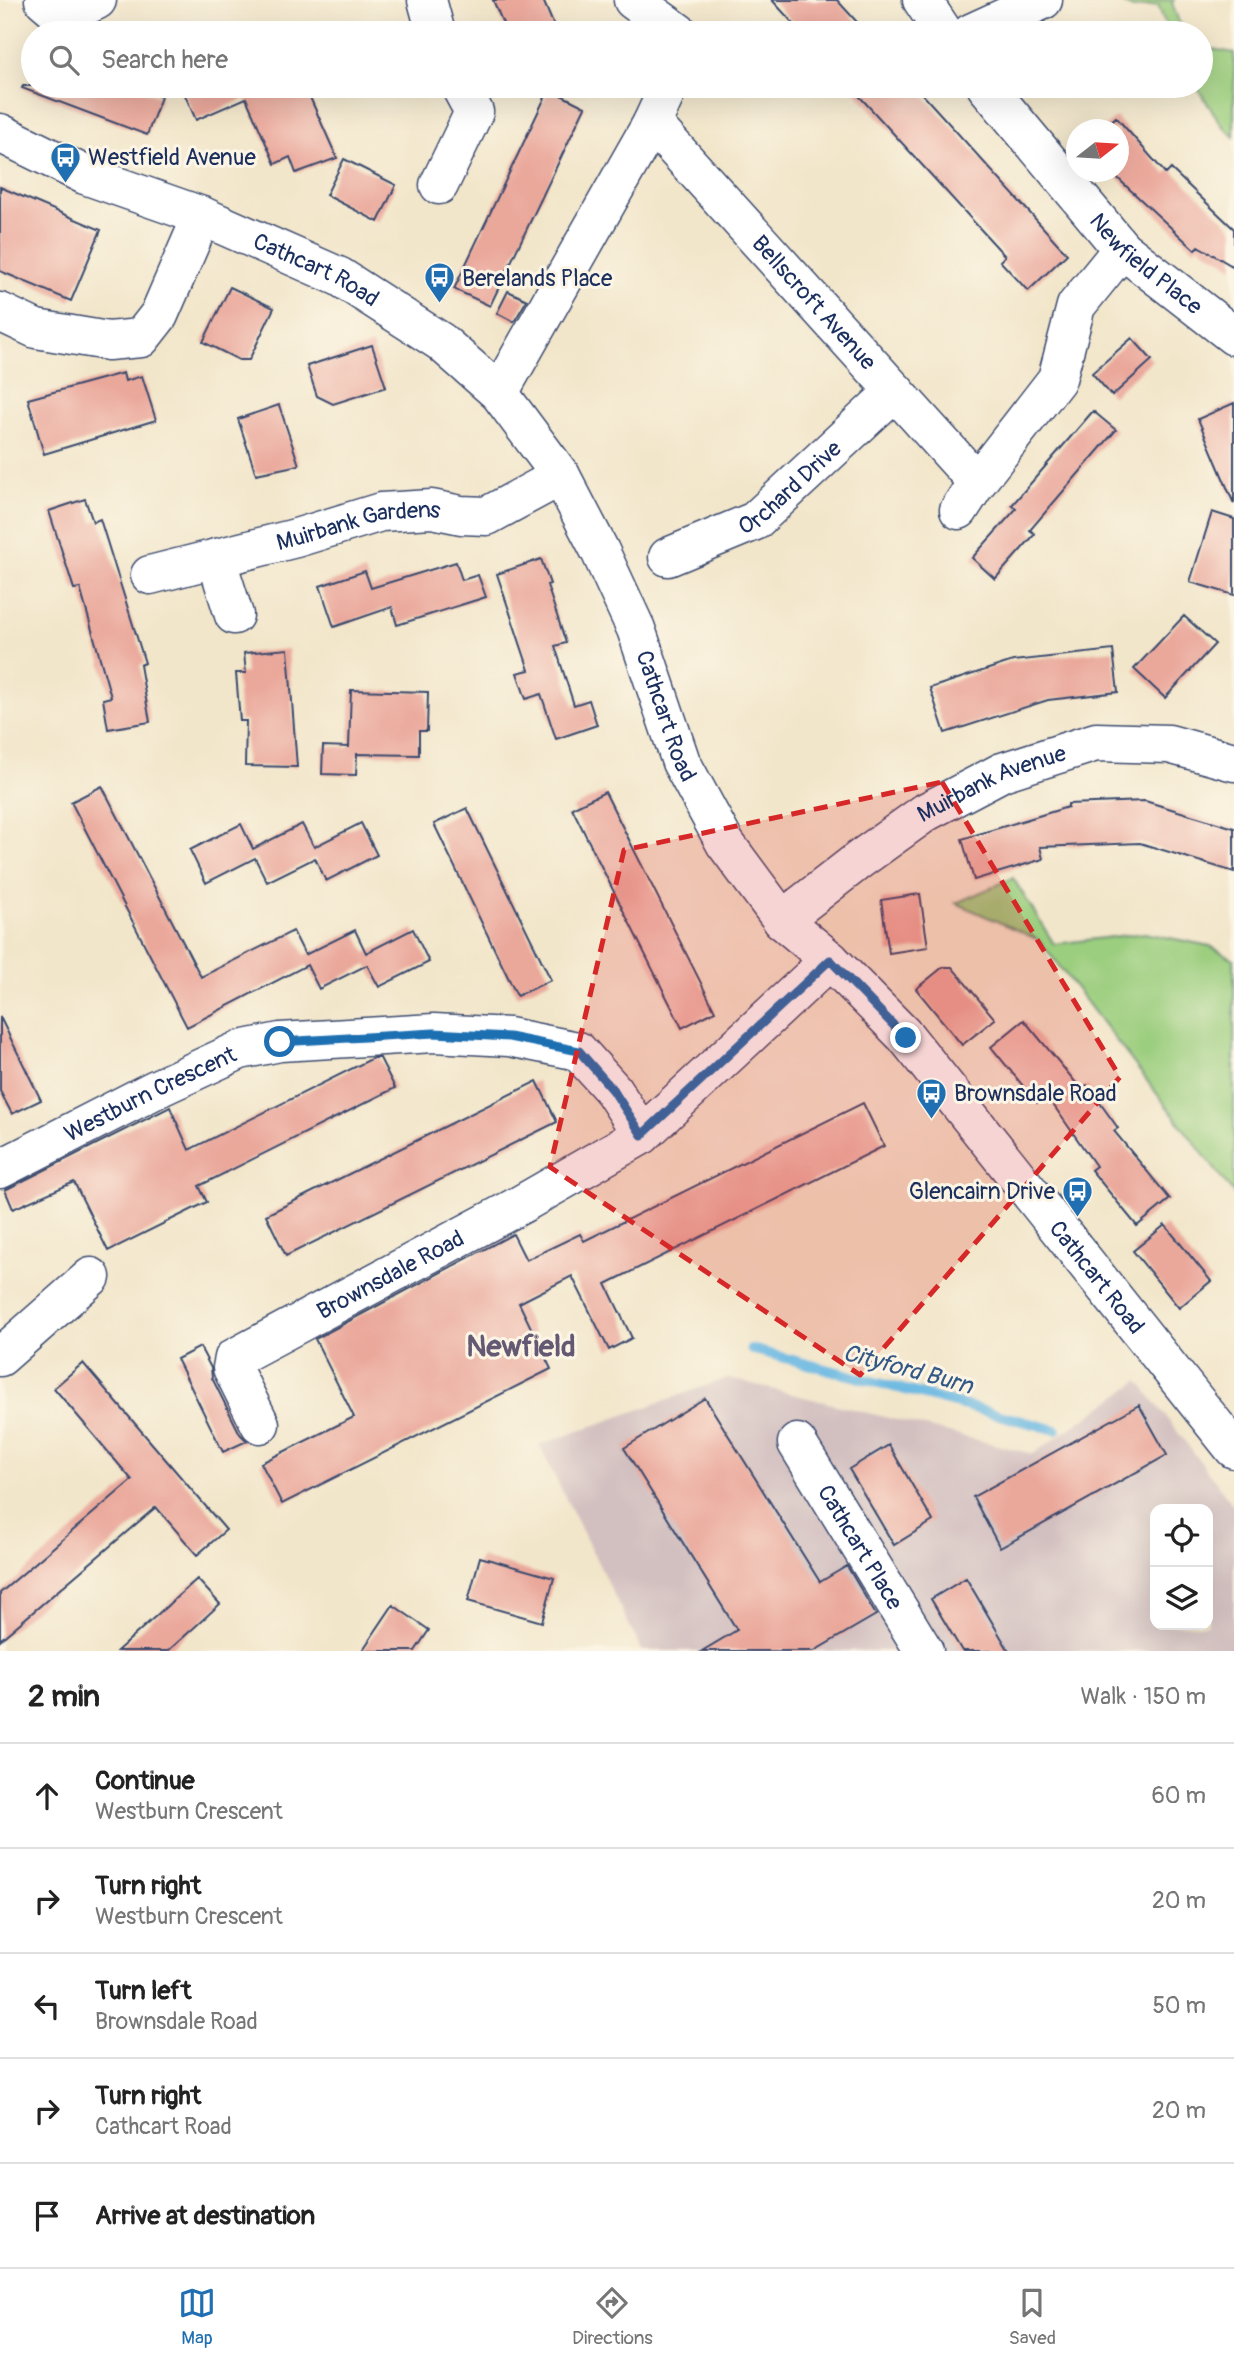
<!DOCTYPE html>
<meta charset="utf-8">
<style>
body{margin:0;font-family:Pangolin,sans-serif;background:#f2f2f2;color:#222}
.controls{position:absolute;right:21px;bottom:21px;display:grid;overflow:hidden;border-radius:14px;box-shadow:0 7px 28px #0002}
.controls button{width:63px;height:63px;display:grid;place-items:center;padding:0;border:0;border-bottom:2px solid #e0e0e0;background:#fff;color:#222;font:35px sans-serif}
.compass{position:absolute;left:1066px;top:119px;width:63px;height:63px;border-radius:50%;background:#fff;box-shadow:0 7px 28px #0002;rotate:73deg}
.stop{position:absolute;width:21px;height:21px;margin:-16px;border:5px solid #1f6fb2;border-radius:50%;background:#fff}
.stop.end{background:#1f6fb2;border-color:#fff;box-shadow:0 2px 7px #0008}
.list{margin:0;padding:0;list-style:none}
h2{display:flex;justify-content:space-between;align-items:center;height:91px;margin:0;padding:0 28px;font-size:30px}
h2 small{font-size:23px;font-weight:400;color:#767676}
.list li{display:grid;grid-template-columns:46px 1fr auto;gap:21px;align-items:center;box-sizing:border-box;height:105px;padding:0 28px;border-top:2px solid #e0e0e0}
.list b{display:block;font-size:26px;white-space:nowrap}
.list p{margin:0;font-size:23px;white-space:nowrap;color:#767676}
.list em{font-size:23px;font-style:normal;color:#767676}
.icon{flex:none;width:38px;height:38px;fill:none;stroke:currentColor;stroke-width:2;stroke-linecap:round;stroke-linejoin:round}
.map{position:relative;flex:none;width:1234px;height:1651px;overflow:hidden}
.search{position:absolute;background:#fff;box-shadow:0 7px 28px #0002;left:21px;right:21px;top:21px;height:77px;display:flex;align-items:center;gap:18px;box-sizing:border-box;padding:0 24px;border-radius:38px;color:#767676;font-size:26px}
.sheet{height:616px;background:#fff}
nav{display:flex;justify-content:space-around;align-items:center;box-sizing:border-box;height:98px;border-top:2px solid #e0e0e0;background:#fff;font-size:19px;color:#767676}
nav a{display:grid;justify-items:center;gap:4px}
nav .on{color:#1f6fb2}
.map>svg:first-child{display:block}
.industrial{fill:#d2bfc0;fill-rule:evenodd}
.green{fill:#9bce7e;stroke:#5b7e6e;stroke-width:2}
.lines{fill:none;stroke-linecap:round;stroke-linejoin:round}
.stream{stroke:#67b7e2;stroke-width:10}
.building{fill:#eaa89b}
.minor-casing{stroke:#3b4a6e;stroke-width:41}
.minor{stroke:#fff;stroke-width:38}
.route{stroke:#1f6fb2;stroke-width:9}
.marked{fill:#d62828;fill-opacity:0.2;stroke:#d62828;stroke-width:5;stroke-dasharray:14 9;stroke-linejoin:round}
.labels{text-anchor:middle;stroke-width:6;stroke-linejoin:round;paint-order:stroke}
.poi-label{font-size:23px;fill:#1b2f5e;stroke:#fcf5e5;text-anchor:start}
.street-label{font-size:23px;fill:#1b2f5e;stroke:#fcf5e5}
.water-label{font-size:24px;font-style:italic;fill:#325886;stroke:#fcf5e5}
.district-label{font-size:30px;font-weight:bold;fill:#635973;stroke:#fcf5e5}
</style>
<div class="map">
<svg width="1234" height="1651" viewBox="0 0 1234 1651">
<rect width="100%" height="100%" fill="#fcf5e5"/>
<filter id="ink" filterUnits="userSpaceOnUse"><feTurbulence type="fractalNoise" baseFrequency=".0143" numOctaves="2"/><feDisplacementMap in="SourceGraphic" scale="14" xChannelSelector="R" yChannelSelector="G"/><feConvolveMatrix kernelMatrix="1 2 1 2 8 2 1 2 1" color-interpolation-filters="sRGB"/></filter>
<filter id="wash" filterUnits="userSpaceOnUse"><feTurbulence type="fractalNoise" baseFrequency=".00686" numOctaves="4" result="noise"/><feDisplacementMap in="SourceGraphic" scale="28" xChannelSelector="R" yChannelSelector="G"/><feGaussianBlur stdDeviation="1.57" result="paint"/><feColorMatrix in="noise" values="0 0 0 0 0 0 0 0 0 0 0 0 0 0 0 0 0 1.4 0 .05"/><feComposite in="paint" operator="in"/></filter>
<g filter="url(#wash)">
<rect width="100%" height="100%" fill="#f2e6ca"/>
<path class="industrial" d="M 728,1378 L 1033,1454 L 1139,1381 L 1234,1506 L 1234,1651 L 642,1651 L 539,1445 ZM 1155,1509 L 1208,1509 L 1208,1625 L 1155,1625 Z"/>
<path class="green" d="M 1115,0 L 1174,0 L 1172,3 L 1183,33 L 1169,33 L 1158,5 L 1133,8 Z
M 1201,47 L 1234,53 L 1234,137 L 1222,125 L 1196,86 L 1201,86 Z
M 1013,878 L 1054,944 L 1145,933 L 1210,946 L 1234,959 L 1234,1194 L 1039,940 L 956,903 Z"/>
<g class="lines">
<path class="stream" d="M 751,1349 L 1056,1430"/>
</g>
<g id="blocks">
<path class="building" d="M 493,0 L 543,0 L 557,33 L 507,33 Z
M 772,0 L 837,0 L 867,33 L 802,33 Z
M 23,86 L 131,86 L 161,97 L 147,135 L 22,88 Z
M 181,86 L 305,86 L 337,158 L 296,173 L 290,157 L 275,164 L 246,98 L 196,120 Z
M 850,86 L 915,86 L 1067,254 L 1028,291 L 1000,261 L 1005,256 Z
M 549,89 L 585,107 L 490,306 L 454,289 Z
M 1116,117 L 1166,174 L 1171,169 L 1234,229 L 1234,267 L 1198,246 L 1195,250 L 1111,172 L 1118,172 L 1118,130 L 1101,130 Z
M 344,159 L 396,185 L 378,222 L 326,195 Z
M 0,187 L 101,230 L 71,301 L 0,271 Z
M 230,287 L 274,308 L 249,360 L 239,360 L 203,342 Z
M 508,291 L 527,300 L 514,322 L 497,313 Z
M 1132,338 L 1152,360 L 1112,396 L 1092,373 Z
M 372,345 L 386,387 L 333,404 L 317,396 L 307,366 Z
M 123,373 L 125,381 L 142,376 L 156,420 L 44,454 L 28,399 Z
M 1234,403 L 1234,504 L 1198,419 Z
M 279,405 L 299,465 L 256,474 L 238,419 Z
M 1093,411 L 1116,430 L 1030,530 L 1035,534 L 995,579 L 972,558 L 1016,509 L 1012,505 Z
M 85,499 L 93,522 L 100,519 L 145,663 L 140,665 L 150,722 L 108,729 L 103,699 L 111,697 L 80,588 L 74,589 L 49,511 Z
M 1212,512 L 1234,519 L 1234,595 L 1190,582 Z
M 541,559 L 550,584 L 547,585 L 566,643 L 555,646 L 574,705 L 589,700 L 597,725 L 556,739 L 541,694 L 526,699 L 517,673 L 529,670 L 497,574 Z
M 456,562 L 462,580 L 478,575 L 486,597 L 397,625 L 392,607 L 334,627 L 320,586 L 365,571 L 371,588 Z
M 1184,616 L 1215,644 L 1165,698 L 1134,669 Z
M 288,649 L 297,767 L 245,766 L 246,721 L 240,721 L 236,673 L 246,673 L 244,653 Z
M 1113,650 L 1118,692 L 1048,700 L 945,733 L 930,688 L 1013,661 Z
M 351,690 L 428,692 L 427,731 L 419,731 L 419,755 L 357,754 L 356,775 L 322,774 L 323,746 L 349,747 Z
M 102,786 L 201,977 L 293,931 L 305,955 L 355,930 L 366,953 L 413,929 L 429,962 L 379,987 L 367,965 L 319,989 L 307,965 L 187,1027 L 71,802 Z
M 605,792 L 715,1011 L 682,1028 L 572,808 Z
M 1145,801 L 1234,828 L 1234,872 L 1140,843 L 1040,847 L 1043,859 L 974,880 L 962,839 L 1068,807 L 1068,804 Z
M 467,808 L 551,980 L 517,996 L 434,824 Z
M 361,823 L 377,855 L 326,881 L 315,858 L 267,882 L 255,858 L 206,883 L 190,850 L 241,824 L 253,849 L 302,824 L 314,847 Z
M 920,894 L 928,947 L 889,953 L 881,900 Z
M 943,967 L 952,967 L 995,1019 L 962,1045 L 916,989 Z
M 0,1017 L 41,1100 L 12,1114 L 0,1091 Z
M 1024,1020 L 1081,1089 L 1087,1085 L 1118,1128 L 1114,1131 L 1170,1199 L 1137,1226 L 1091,1170 L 1096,1166 L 1047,1096 L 1037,1103 L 991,1047 Z
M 373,1058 L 380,1058 L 395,1088 L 199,1186 L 207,1202 L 108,1251 L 74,1182 L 13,1209 L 5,1190 L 170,1107 L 189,1150 Z
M 537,1081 L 557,1122 L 286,1256 L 266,1215 Z
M 863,1103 L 884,1146 L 606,1284 L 632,1338 L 609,1350 L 572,1276 L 519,1303 L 551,1369 L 282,1504 L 261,1463 L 354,1417 L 315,1339 L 513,1234 L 526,1260 L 580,1234 L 584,1241 Z
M 1165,1225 L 1211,1281 L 1179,1308 L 1133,1251 Z
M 200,1347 L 211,1368 L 212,1378 L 240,1434 L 247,1441 L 223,1452 L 177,1359 Z
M 83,1363 L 226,1530 L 197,1555 L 156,1507 L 0,1640 L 0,1593 L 132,1480 L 54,1388 Z
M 705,1398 L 820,1582 L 847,1566 L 876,1615 L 814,1651 L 702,1651 L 737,1630 L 624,1448 Z
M 1139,1405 L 1167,1455 L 1000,1548 L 973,1497 Z
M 889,1445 L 933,1521 L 894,1545 L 849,1469 Z
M 480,1557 L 554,1578 L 542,1622 L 468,1601 Z
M 966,1578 L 1009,1651 L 962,1651 L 931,1599 Z
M 197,1579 L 220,1604 L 197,1625 L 168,1651 L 117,1651 Z
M 393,1605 L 429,1630 L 415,1651 L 362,1651 Z"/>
</g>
</g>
<g filter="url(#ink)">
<use href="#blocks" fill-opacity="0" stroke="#3b4a6e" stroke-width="2"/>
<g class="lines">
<defs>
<g id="minor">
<path d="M 44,0 L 57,11 L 74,11 L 97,0"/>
<path d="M 427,0 L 436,33"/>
<path d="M 633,0 L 679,33"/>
<path d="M 922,0 L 944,33"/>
<path d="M 971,33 L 1043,0"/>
<path id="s1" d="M 986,86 L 1122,249 L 1234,336"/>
<path id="s2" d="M 652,123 L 977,482"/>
<path id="s3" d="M 0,133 L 85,175 L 202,216 L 340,277 L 441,342 L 499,393 L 561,476 L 600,551 L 636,629 L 681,762 L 725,843 L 782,920 L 830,960 L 906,1037 L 1234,1449"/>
<path d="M 439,185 L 474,112 L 460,86"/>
<path d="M 0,312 L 36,329 L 108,341 L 141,338 L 159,315 L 202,216"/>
<path d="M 499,393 L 652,123 L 669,86"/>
<path d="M 959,510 L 977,482 L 1057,379 L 1076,306 L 1122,249"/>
<path id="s4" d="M 668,557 L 755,521 L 895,391"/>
<path d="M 216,558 L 234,615"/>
<path id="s5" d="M 150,575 L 296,538 L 381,512 L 432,509 L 461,515 L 487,516 L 561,476"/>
<path id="s6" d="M 782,920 L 859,860 L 926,812 L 1002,772 L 1096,742 L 1169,744 L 1234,762"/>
<path id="s7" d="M 0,1169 L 156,1089 L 240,1050 L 280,1042 L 434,1033 L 509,1037 L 578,1051 L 613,1090 L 642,1135"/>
<path d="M 0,1357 L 91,1277"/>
<path id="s8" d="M 260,1424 L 232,1368 L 234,1358 L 520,1205 L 642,1135 L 830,960"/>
<path id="s9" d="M 797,1443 L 924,1651"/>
</g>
</defs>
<use href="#minor" class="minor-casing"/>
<use href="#minor" class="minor"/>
</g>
</g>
<g class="lines" filter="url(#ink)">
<path class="route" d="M 280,1042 L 434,1033 L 509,1037 L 579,1051 L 613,1090 L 642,1135 L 830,960 L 906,1038"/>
</g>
<path class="marked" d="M 942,782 L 1120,1077 L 860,1375 L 550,1167 L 624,850 Z"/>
<defs>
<symbol id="bus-pin" viewBox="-11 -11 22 30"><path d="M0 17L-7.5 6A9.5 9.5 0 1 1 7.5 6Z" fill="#1f6fb2" stroke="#fcf5e5"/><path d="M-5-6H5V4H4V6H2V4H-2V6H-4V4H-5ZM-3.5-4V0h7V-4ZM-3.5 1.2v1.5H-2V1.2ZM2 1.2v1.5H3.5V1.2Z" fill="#fff"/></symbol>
</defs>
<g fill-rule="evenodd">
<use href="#bus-pin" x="48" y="140" width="35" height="47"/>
<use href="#bus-pin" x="422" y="260" width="35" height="47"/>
<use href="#bus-pin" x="914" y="1076" width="35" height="47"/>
<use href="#bus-pin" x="1060" y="1174" width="35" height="47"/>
</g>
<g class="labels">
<g class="poi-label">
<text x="88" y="165">Westfield Avenue</text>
<text x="462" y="286">Berelands Place</text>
<text x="954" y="1101">Brownsdale Road</text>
<text x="1055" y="1199" text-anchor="end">Glencairn Drive</text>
</g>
<g class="street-label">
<text dy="8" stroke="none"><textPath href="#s1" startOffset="240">Newfield Place</textPath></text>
<text dy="8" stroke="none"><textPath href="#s3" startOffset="345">Cathcart Road</textPath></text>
<text dy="8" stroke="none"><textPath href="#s2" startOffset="242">Bellscroft Avenue</textPath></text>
<text dy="8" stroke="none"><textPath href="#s4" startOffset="142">Orchard Drive</textPath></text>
<text dy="8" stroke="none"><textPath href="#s5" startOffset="215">Muirbank Gardens</textPath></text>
<text dy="8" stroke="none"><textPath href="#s3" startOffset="933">Cathcart Road</textPath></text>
<text dy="8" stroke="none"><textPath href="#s6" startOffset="252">Muirbank Avenue</textPath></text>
<text dy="8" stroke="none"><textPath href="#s7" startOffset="168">Westburn Crescent</textPath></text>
<text dy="8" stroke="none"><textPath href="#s8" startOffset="250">Brownsdale Road</textPath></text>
<text dy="8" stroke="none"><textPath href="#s3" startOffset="1647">Cathcart Road</textPath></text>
<text dy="8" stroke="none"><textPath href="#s9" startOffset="122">Cathcart Place</textPath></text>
</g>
<g class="water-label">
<text transform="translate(908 1369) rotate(15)" y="8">Cityford Burn</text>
</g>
<g class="district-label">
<text x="521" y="1356">Newfield</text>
</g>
</g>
</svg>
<div class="controls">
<button><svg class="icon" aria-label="locate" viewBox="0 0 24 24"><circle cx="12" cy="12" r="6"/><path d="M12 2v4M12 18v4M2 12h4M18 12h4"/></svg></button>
<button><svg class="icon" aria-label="layers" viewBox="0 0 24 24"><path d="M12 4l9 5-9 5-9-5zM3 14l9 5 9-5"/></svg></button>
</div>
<svg class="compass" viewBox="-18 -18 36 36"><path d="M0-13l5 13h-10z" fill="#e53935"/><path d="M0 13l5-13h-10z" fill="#767676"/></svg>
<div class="stop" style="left:280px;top:1042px"></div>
<div class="stop end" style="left:906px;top:1038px"></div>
<div class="search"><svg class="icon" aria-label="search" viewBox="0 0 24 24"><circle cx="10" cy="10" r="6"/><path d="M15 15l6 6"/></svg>Search here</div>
</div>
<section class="sheet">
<h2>2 min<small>Walk · 150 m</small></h2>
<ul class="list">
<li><svg class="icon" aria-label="ahead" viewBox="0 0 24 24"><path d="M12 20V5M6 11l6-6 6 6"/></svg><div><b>Continue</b><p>Westburn Crescent</p></div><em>60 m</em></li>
<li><svg class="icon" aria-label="right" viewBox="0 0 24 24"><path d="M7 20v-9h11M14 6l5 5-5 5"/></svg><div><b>Turn right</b><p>Westburn Crescent</p></div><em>20 m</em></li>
<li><svg class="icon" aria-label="left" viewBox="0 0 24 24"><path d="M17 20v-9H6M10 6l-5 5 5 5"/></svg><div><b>Turn left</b><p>Brownsdale Road</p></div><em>50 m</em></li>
<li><svg class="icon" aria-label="right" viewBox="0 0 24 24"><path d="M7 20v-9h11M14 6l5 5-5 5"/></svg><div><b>Turn right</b><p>Cathcart Road</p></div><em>20 m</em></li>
<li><svg class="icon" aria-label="arrive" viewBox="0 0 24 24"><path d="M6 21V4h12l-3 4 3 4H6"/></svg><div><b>Arrive at destination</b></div></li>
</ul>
</section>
<nav>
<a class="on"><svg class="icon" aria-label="map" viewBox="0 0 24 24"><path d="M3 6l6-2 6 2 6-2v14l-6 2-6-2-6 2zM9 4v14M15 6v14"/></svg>Map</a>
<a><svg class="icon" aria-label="directions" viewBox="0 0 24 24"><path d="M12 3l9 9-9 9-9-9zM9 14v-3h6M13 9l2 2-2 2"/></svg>Directions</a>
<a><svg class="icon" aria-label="saved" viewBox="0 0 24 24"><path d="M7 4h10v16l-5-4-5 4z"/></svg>Saved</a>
</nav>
